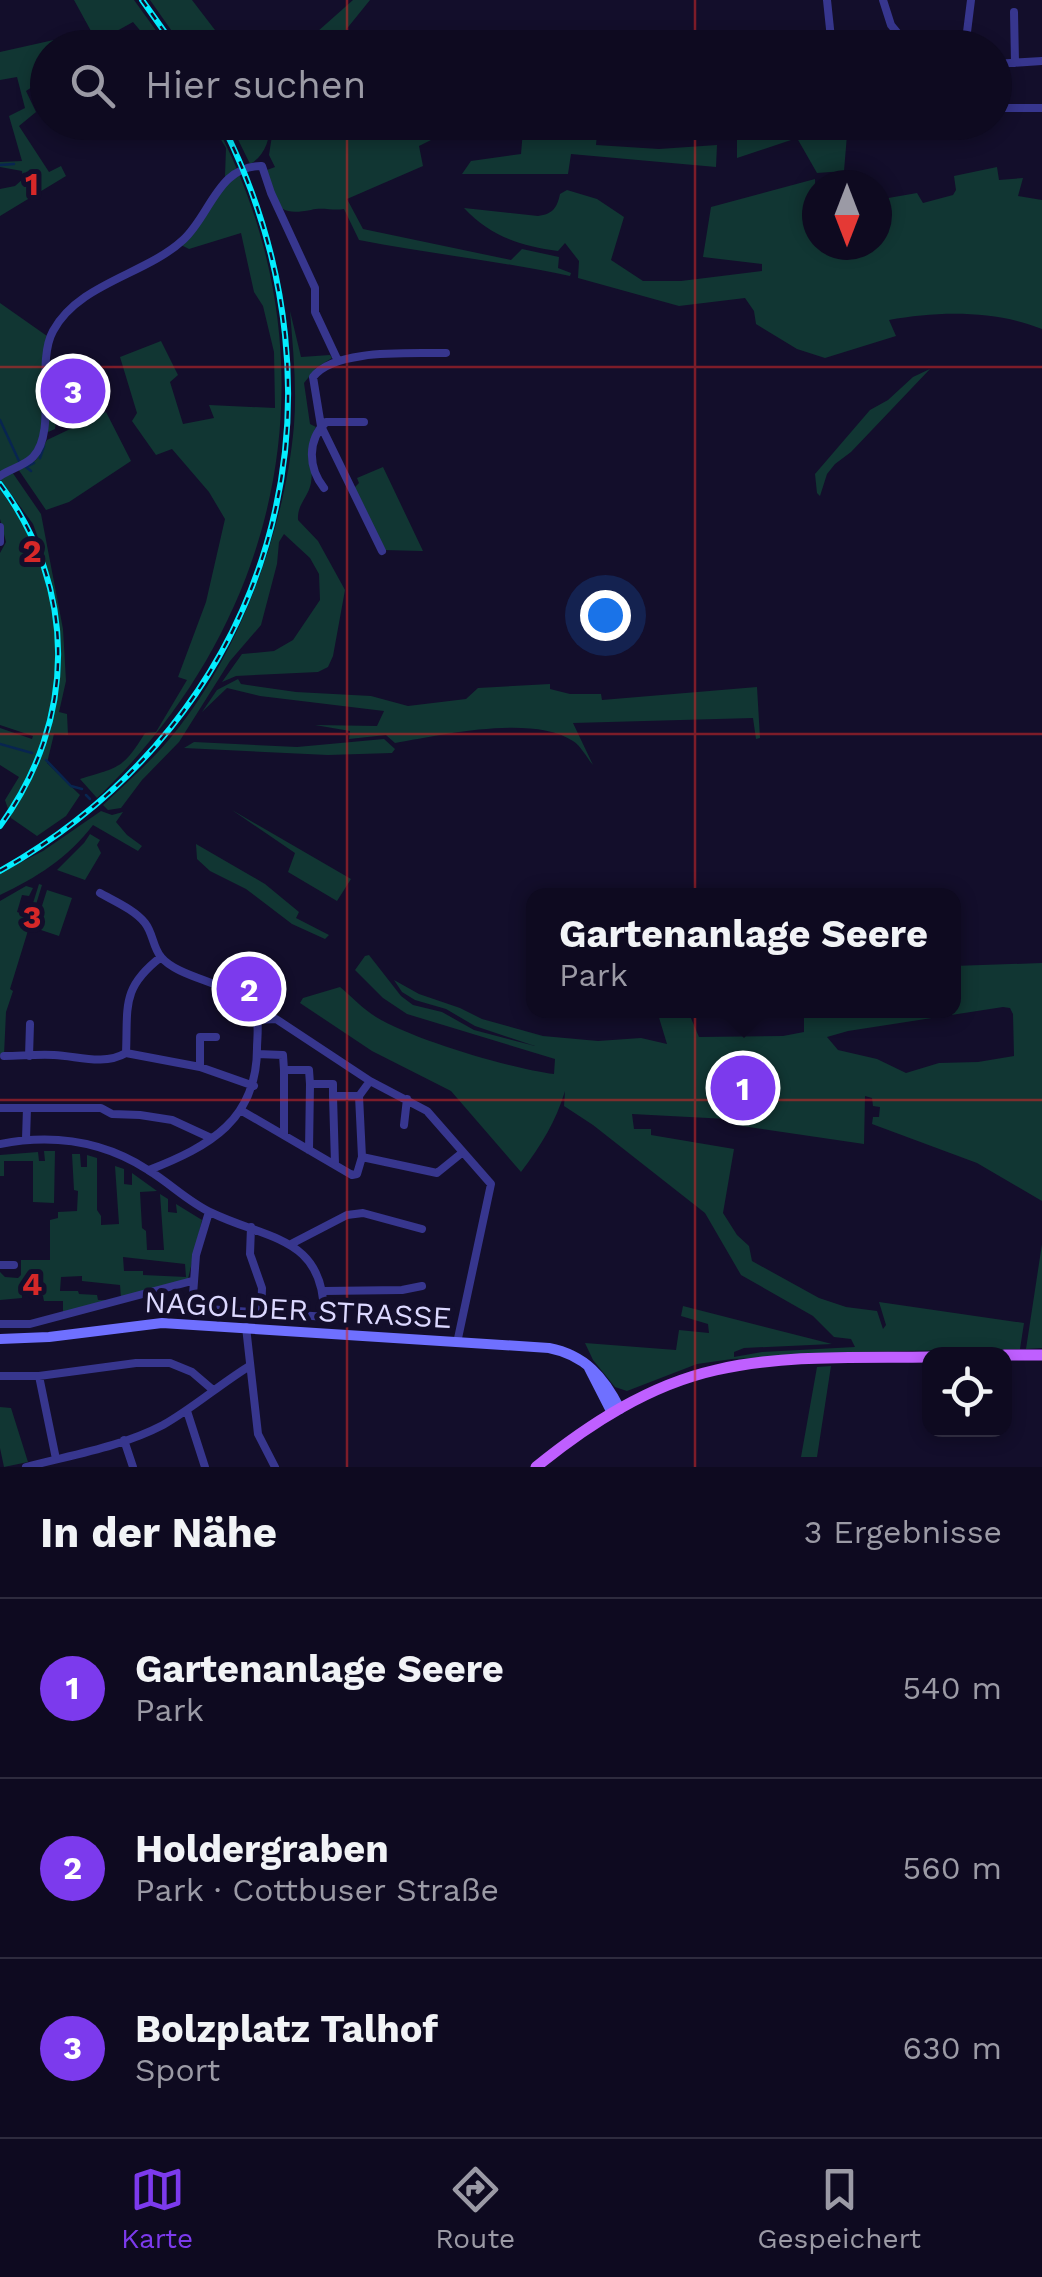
<!DOCTYPE html>
<html lang="de">
<meta charset="utf-8">
<style>
body{margin:0;font-family:"Work Sans",sans-serif;background:#171329;color:#f1f3f6}
.controls{position:absolute;right:30px;bottom:30px;display:grid;overflow:hidden;border-radius:20px;box-shadow:0 5px 15px #0003}
.controls button{width:90px;height:90px;display:grid;place-items:center;padding:0;border:0;border-bottom:2px solid #2e2b3e;background:#0e0a20;color:#f1f3f6;font:50px sans-serif}
.compass{position:absolute;left:802px;top:170px;width:90px;height:90px;border-radius:50%;background:#0e0a20;box-shadow:0 5px 15px #0003;rotate:180deg}
.you{position:absolute;left:605px;top:615px;width:35px;height:35px;margin:-25px;border:8px solid #fff;border-radius:50%;background:#1a73e8;box-shadow:0 0 0 15px #1a73e833}
.badge{display:grid;place-items:center;width:65px;height:65px;border-radius:50%;background:#7c3aed;color:#fff;font-size:32px;font-weight:700}
.pin{position:absolute;translate:-50% -50%;border:5px solid #fff;box-shadow:0 2px 10px #0006}
.popup{position:absolute;left:526px;top:888px;width:435px;height:130px;box-sizing:border-box;display:grid;place-content:center;border-radius:20px;background:#0e0a20;filter:drop-shadow(0 2px 8px #0005);font-size:32px;white-space:nowrap;color:#9b9aa5}
.popup b{font-size:38px;color:#f1f3f6}
.popup::after{content:'';position:absolute;left:50%;top:100%;margin-left:-20px;border:20px solid transparent;border-top-color:#0e0a20}
.list{margin:0;padding:0;list-style:none}
h2{display:flex;justify-content:space-between;align-items:center;height:130px;margin:0;padding:0 40px;font-size:42px}
h2 small{font-size:32px;font-weight:400;color:#9b9aa5}
.list li{display:grid;grid-template-columns:65px 1fr auto;gap:30px;align-items:center;box-sizing:border-box;height:180px;padding:0 40px;border-top:2px solid #2e2b3e}
.list b{display:block;font-size:38px;white-space:nowrap}
.list p{margin:0;font-size:32px;white-space:nowrap;color:#9b9aa5}
.list em{font-size:32px;font-style:normal;color:#9b9aa5}
.icon{flex:none;width:55px;height:55px;fill:none;stroke:currentColor;stroke-width:2;stroke-linecap:round;stroke-linejoin:round}
.map{position:relative;flex:none;width:1042px;height:1467px;overflow:hidden}
.search{position:absolute;background:#0e0a20;box-shadow:0 5px 15px #0003;left:30px;right:30px;top:30px;height:110px;display:flex;align-items:center;gap:25px;box-sizing:border-box;padding:0 35px;border-radius:55px;color:#9b9aa5;font-size:38px}
.sheet{height:670px;background:#0e0a20}
nav{display:flex;justify-content:space-around;align-items:center;box-sizing:border-box;height:140px;border-top:2px solid #2e2b3e;background:#0e0a20;font-size:28px;color:#9b9aa5}
nav a{display:grid;justify-items:center;gap:5px}
nav .on{color:#7c3aed}
.map>svg:first-child{display:block}
.green{fill:#113633;fill-rule:evenodd}
.lines{fill:none;stroke-linecap:round;stroke-linejoin:round}
.stream{stroke:#082550;stroke-width:2.5}
.minor{stroke:#37368e;stroke-width:8}
.secondary{stroke:#6f70ff;stroke-width:10}
.primary{stroke:#bf5fff;stroke-width:11}
.rail-casing{stroke:#04edff;stroke-width:6}
.rail{stroke:#130e2b;stroke-width:2.5;stroke-dasharray:8;stroke-linecap:butt}
.grid{fill:none;stroke:#d62828;stroke-width:2.5;stroke-opacity:0.55}
.labels{text-anchor:middle;stroke-width:10;stroke-linejoin:round;paint-order:stroke}
.street-label{font-size:30px;fill:#dcd8ff;stroke:#130e2b}
.grid-label{font-size:32px;text-anchor:middle;font-weight:bold;fill:#d62828;stroke:#130e2b;stroke-width:10;stroke-linejoin:round;paint-order:stroke}
</style>
<div class="map">
<svg width="1042" height="1467" viewBox="0 0 1042 1467">
<rect width="100%" height="100%" fill="#130e2b"/>
<path class="green" d="M 74,0 L 134,0 L 168,47 L 154,47 L 133,22 L 97,42 Z
M 150,0 L 192,0 L 228,47 L 183,47 Z
M 353,0 L 370,0 L 332,47 L 307,47 L 317,32 Z
M 85,33 L 94,47 L 48,48 L 47,77 L 26,91 L 36,112 L 19,126 L 49,172 L 61,166 L 66,176 L 0,216 L 0,189 L 15,186 L 23,179 L 22,171 L 0,167 L 0,162 L 22,161 L 9,116 L 25,108 L 17,77 L 0,80 L 0,52 Z
M 401,122 C 414,127 458,123 476,123 L 449,131 L 419,146 L 423,166 L 347,199 L 363,229 L 511,260 L 522,249 L 559,257 L 558,268 L 571,273 L 570,276 C 501,261 430,254 359,240 L 344,209 C 333,211 322,207 311,210 C 274,217 276,203 267,170 L 275,167 L 269,155 L 274,123 Z
M 211,123 L 215,123 C 338,356 286,618 97,798 L 80,779 C 119,767 123,769 145,733 L 156,732 L 187,680 L 178,677 L 206,602 L 225,519 L 209,492 L 172,449 L 156,455 L 132,421 L 137,413 L 120,357 L 161,341 L 178,375 L 170,382 L 183,424 L 214,418 L 209,405 L 275,408 L 274,352 L 263,306 L 254,292 L 241,233 L 189,249 L 181,245 L 227,182 L 225,176 L 226,148 Z
M 230,123 L 270,123 C 270,139 265,156 250,164 Z
M 558,123 L 598,123 L 596,145 L 659,149 L 717,145 L 716,167 L 571,154 L 568,174 L 462,174 L 471,161 L 521,154 L 523,130 Z
M 805,123 L 848,123 L 844,171 L 817,173 L 797,138 L 737,158 L 737,140 L 775,127 Z
M 997,167 L 999,180 L 1023,178 L 1018,196 L 1042,200 L 1042,329 C 995,310 938,311 889,320 L 896,336 L 825,358 L 797,349 L 756,324 L 754,311 L 745,298 L 679,306 L 578,278 L 579,261 L 565,243 L 558,251 C 521,246 491,237 464,208 L 538,216 C 553,214 557,208 560,194 L 567,190 L 597,199 L 624,217 L 611,260 L 643,281 L 681,281 L 762,271 L 762,264 L 703,257 L 711,207 L 815,179 L 817,245 L 877,245 L 877,200 L 917,193 L 923,203 L 953,195 L 956,190 L 954,176 Z
M 0,303 L 47,336 L 41,433 C 36,452 29,460 11,466 L 10,469 L 41,514 L 63,629 L 66,681 L 59,712 L 67,714 L 68,735 L 54,734 L 47,763 L 80,795 L 66,816 L 37,836 L 11,818 L 5,800 L 19,777 L 0,765 L 0,728 L 32,739 L 33,736 L 0,725 L 0,553 L 6,542 L 0,519 L 0,489 L 45,557 L 33,524 L 0,479 Z
M 290,311 L 301,357 L 330,355 L 332,358 L 316,368 L 304,383 L 310,424 L 316,427 C 306,445 314,464 311,483 C 308,498 297,504 298,520 L 318,541 L 345,590 L 333,656 L 328,667 L 318,672 L 236,676 L 222,682 L 242,654 L 274,651 L 293,640 L 320,600 L 319,574 L 310,558 L 284,534 L 279,542 L 277,564 L 261,625 L 230,661 L 179,742 L 142,780 L 121,808 L 108,810 L 103,805 C 122,787 141,770 158,752 C 233,671 285,534 294,425 C 297,387 293,349 290,311 Z
M 80,366 L 94,394 L 58,408 L 55,429 L 48,432 L 49,388 L 53,386 L 50,371 Z
M 930,369 L 851,452 L 835,464 L 827,474 L 820,496 L 817,493 L 815,474 L 870,410 L 888,400 L 913,377 Z
M 106,412 L 131,461 L 69,502 L 46,510 L 18,469 L 36,460 L 47,440 Z
M 383,467 L 423,551 L 383,550 L 354,488 L 359,483 L 357,478 Z
M 238,679 L 241,684 L 296,692 L 371,696 L 408,706 L 466,699 L 478,688 L 550,684 L 550,689 L 570,694 L 601,694 L 602,700 L 757,687 L 760,738 L 756,739 L 753,718 L 573,723 L 593,765 C 587,758 581,746 573,741 C 533,714 440,735 395,743 L 386,735 L 349,739 L 350,731 L 315,725 L 377,726 L 384,711 L 260,696 L 227,688 L 202,712 L 217,690 Z
M 384,739 L 395,749 L 392,753 L 328,755 L 184,748 L 194,742 L 297,747 Z
M 232,810 L 351,879 L 337,901 L 288,872 L 295,853 Z
M 101,811 L 112,815 L 123,812 L 116,822 L 127,835 L 142,846 L 138,851 L 93,825 C 68,858 36,878 0,895 L 0,873 L 43,851 Z
M 90,834 L 100,840 L 97,845 L 101,853 L 85,880 L 57,870 L 84,843 Z
M 196,844 L 265,884 L 299,912 L 296,918 L 329,935 L 325,939 L 292,924 L 246,889 L 210,871 L 197,859 Z
M 39,884 L 42,885 L 10,989 L 13,991 L 6,1012 L 4,1055 L 0,1055 L 0,901 L 26,886 L 33,888 L 29,896 L 22,895 L 17,912 L 29,916 Z
M 47,890 L 72,898 L 59,936 L 35,928 Z
M 369,955 L 401,996 L 413,1005 L 442,1012 L 474,1030 L 535,1046 L 475,1026 L 446,1009 L 415,1000 L 402,992 L 394,980 L 419,994 L 460,1008 L 482,1019 L 543,1036 L 598,1041 L 641,1038 L 667,1044 L 657,1011 L 688,1011 L 699,1037 L 783,1036 L 804,1032 L 804,1011 L 953,1010 L 953,989 L 961,988 L 953,987 L 953,966 L 1042,963 L 1042,1201 L 977,1163 L 872,1124 L 873,1117 L 879,1117 L 880,1107 L 873,1106 L 872,1098 L 865,1096 L 864,1144 L 735,1125 L 727,1119 L 632,1114 L 634,1129 L 651,1129 L 651,1135 L 734,1149 L 723,1213 L 737,1235 L 749,1246 L 752,1261 L 819,1298 L 846,1307 L 877,1311 L 883,1329 L 886,1325 L 879,1302 L 1024,1323 L 1020,1349 L 853,1352 L 732,1359 L 697,1364 L 627,1391 L 615,1387 L 593,1360 L 585,1343 L 676,1350 L 679,1330 L 709,1333 L 708,1324 L 681,1316 L 683,1306 L 832,1344 L 744,1348 L 734,1352 L 734,1357 L 762,1352 L 855,1347 L 851,1339 L 834,1337 L 813,1316 L 741,1275 L 705,1213 L 593,1125 L 564,1106 L 565,1091 C 556,1121 541,1146 521,1172 L 451,1091 L 372,1051 L 300,1003 L 303,998 L 340,987 C 352,997 363,1009 376,1017 C 414,1040 509,1068 554,1074 L 555,1059 L 407,1014 L 383,998 L 355,970 L 365,956 ZM 1003,1007 L 1010,1008 L 1013,1014 L 1014,1056 L 978,1062 L 939,1063 L 906,1073 L 877,1059 L 838,1050 L 827,1037 L 848,1031 Z
M 44,1151 L 55,1151 L 54,1203 L 33,1202 L 33,1161 L 4,1161 L 4,1176 L 0,1176 L 0,1155 L 38,1152 L 39,1161 L 45,1161 Z
M 72,1154 L 80,1154 L 81,1167 L 87,1167 L 87,1155 L 97,1158 L 97,1210 L 101,1216 L 101,1225 L 119,1224 L 115,1166 L 124,1169 L 124,1184 L 132,1185 L 132,1173 L 157,1191 L 140,1192 L 142,1228 L 146,1231 L 147,1250 L 164,1250 L 160,1194 L 168,1199 L 168,1212 L 177,1213 L 176,1204 L 202,1220 L 188,1279 L 121,1298 L 120,1285 L 82,1281 L 82,1276 L 61,1277 L 60,1291 L 78,1291 L 79,1294 L 97,1295 L 98,1300 L 116,1300 L 63,1314 L 63,1301 L 44,1301 L 43,1296 L 22,1295 L 22,1298 L 0,1300 L 0,1272 L 5,1277 L 18,1278 L 21,1275 L 21,1260 L 50,1260 L 50,1220 L 58,1218 L 58,1212 L 77,1211 L 78,1191 L 74,1190 ZM 123,1257 L 185,1264 L 186,1277 L 143,1275 L 143,1271 L 124,1271 Z
M 1042,1244 L 1042,1348 L 1026,1349 Z
M 831,1366 L 817,1457 L 801,1457 L 817,1367 Z
M 0,1407 L 11,1408 L 28,1462 L 4,1467 L 0,1448 Z"/>
<g class="lines">
<path class="stream" d="M 0,165 L 14,164
M 0,420 L 19,461
M 40,458 L 44,446
M 31,471 L 26,467 L 34,463
M 0,744 L 32,753
M 46,760 L 71,786 L 82,789
M 86,795 L 90,799"/>
<path class="minor" d="M 827,0 L 832,48
M 883,0 L 891,25 L 910,48
M 1014,12 L 1015,63
M 965,48 L 971,0
M 994,64 L 1042,61
M 994,108 L 1042,108
M 774,126 L 795,122
M 0,476 C 10,469 24,466 33,457 C 58,431 35,364 53,331 C 79,283 145,275 183,240 C 210,216 218,165 262,166 L 271,193 L 315,288 L 315,312 L 338,361
M 324,488 C 308,468 307,440 326,422 L 364,422
M 0,527 L 0,542
M 382,551 L 321,426 L 313,377 C 335,348 412,354 446,353
M 100,893 C 114,901 135,910 145,923 C 153,933 153,948 161,957 C 180,980 238,983 254,1010 C 260,1020 257,1038 257,1048 C 257,1120 210,1146 149,1170
M 256,1020 L 276,1019 L 370,1081 L 427,1111 L 491,1184 L 457,1343
M 126,1053 L 200,1067 L 254,1086
M 126,1053 C 128,1006 121,988 161,957
M 257,1054 L 283,1055 L 284,1070 L 309,1070 L 310,1084 L 333,1084 L 333,1096 L 359,1096
M 4,1056 C 20,1056 37,1054 54,1055 C 78,1056 103,1066 126,1053
M 29,1056 L 30,1024
M 200,1067 L 200,1037 L 216,1037
M 333,1096 L 335,1164
M 0,1108 L 27,1108
M 242,1111 L 352,1175 L 357,1174 L 362,1157 L 359,1096 L 370,1081
M 404,1125 L 407,1099
M 284,1135 L 284,1070
M 26,1139 L 27,1108 L 101,1108 L 112,1114 L 140,1115 L 172,1120 L 211,1138
M 0,1144 C 52,1134 103,1141 148,1170 C 170,1183 188,1202 212,1213 C 268,1240 325,1236 324,1317
M 309,1150 L 310,1084
M 362,1157 L 437,1173 L 463,1152
M 209,1212 L 196,1255 L 192,1308 L 327,1317
M 251,1227 L 250,1254 L 262,1288 L 261,1314
M 291,1244 L 347,1215 L 363,1213 L 422,1229
M 0,1265 L 14,1265
M 324,1291 L 402,1290 L 422,1286
M 0,1324 L 30,1324 L 192,1281
M 246,1327 L 258,1434 L 275,1467
M 0,1376 L 39,1376 L 136,1363 L 170,1363 L 192,1372 L 213,1390
M 39,1376 L 56,1459
M 187,1411 L 205,1467
M 124,1440 L 133,1467
M 26,1467 C 71,1455 121,1447 163,1425 C 193,1408 219,1385 248,1367"/>
<path class="secondary" d="M 0,1339 L 49,1337 L 162,1323 L 549,1348 C 585,1355 604,1377 620,1409
M 589,1368 L 612,1413"/>
<path class="primary" d="M 1004,1355 L 1042,1355
M 536,1467 C 589,1424 649,1385 716,1370 C 785,1354 860,1358 930,1357"/>
<defs>
<path id="rail" d="M 142,0 L 176,48
M 0,484 C 78,588 77,721 0,826
M 0,871 C 275,716 363,401 221,122"/>
</defs>
<use href="#rail" class="rail-casing"/>
<use href="#rail" class="rail"/>
</g>
<path class="grid" d="M 347,0 L 347,48M 695,0 L 695,48M 347,122 L 347,1467M 695,122 L 695,1467M 0,367 L 1042,367M 0,734 L 1042,734M 0,1100 L 1042,1100"/>
<g class="labels">
<g class="street-label">
<text transform="translate(298 1310) rotate(3)" y="10">NAGOLDER STRASSE</text>
</g>
</g>
<g class="grid-label">
<text x="32" y="195">1</text>
<text x="32" y="562">2</text>
<text x="32" y="928">3</text>
<text x="32" y="1295">4</text>
</g>
</svg>
<div class="controls">
<button><svg class="icon" aria-label="locate" viewBox="0 0 24 24"><circle cx="12" cy="12" r="6"/><path d="M12 2v4M12 18v4M2 12h4M18 12h4"/></svg></button>
</div>
<svg class="compass" viewBox="-18 -18 36 36"><path d="M0-13l5 13h-10z" fill="#e53935"/><path d="M0 13l5-13h-10z" fill="#9b9aa5"/></svg>
<div class="you"></div>
<div class="pin badge" style="left:743px;top:1088px">1</div>
<div class="popup"><b>Gartenanlage Seere</b>Park</div>
<div class="pin badge" style="left:249px;top:989px">2</div>
<div class="pin badge" style="left:73px;top:391px">3</div>
<div class="search"><svg class="icon" aria-label="search" viewBox="0 0 24 24"><circle cx="10" cy="10" r="6"/><path d="M15 15l6 6"/></svg>Hier suchen</div>
</div>
<section class="sheet">
<h2>In der Nähe<small>3 Ergebnisse</small></h2>
<ul class="list">
<li><span class="badge">1</span><div><b>Gartenanlage Seere</b><p>Park</p></div><em>540 m</em></li>
<li><span class="badge">2</span><div><b>Holdergraben</b><p>Park · Cottbuser Straße</p></div><em>560 m</em></li>
<li><span class="badge">3</span><div><b>Bolzplatz Talhof</b><p>Sport</p></div><em>630 m</em></li>
</ul>
</section>
<nav>
<a class="on"><svg class="icon" aria-label="map" viewBox="0 0 24 24"><path d="M3 6l6-2 6 2 6-2v14l-6 2-6-2-6 2zM9 4v14M15 6v14"/></svg>Karte</a>
<a><svg class="icon" aria-label="directions" viewBox="0 0 24 24"><path d="M12 3l9 9-9 9-9-9zM9 14v-3h6M13 9l2 2-2 2"/></svg>Route</a>
<a><svg class="icon" aria-label="saved" viewBox="0 0 24 24"><path d="M7 4h10v16l-5-4-5 4z"/></svg>Gespeichert</a>
</nav>
